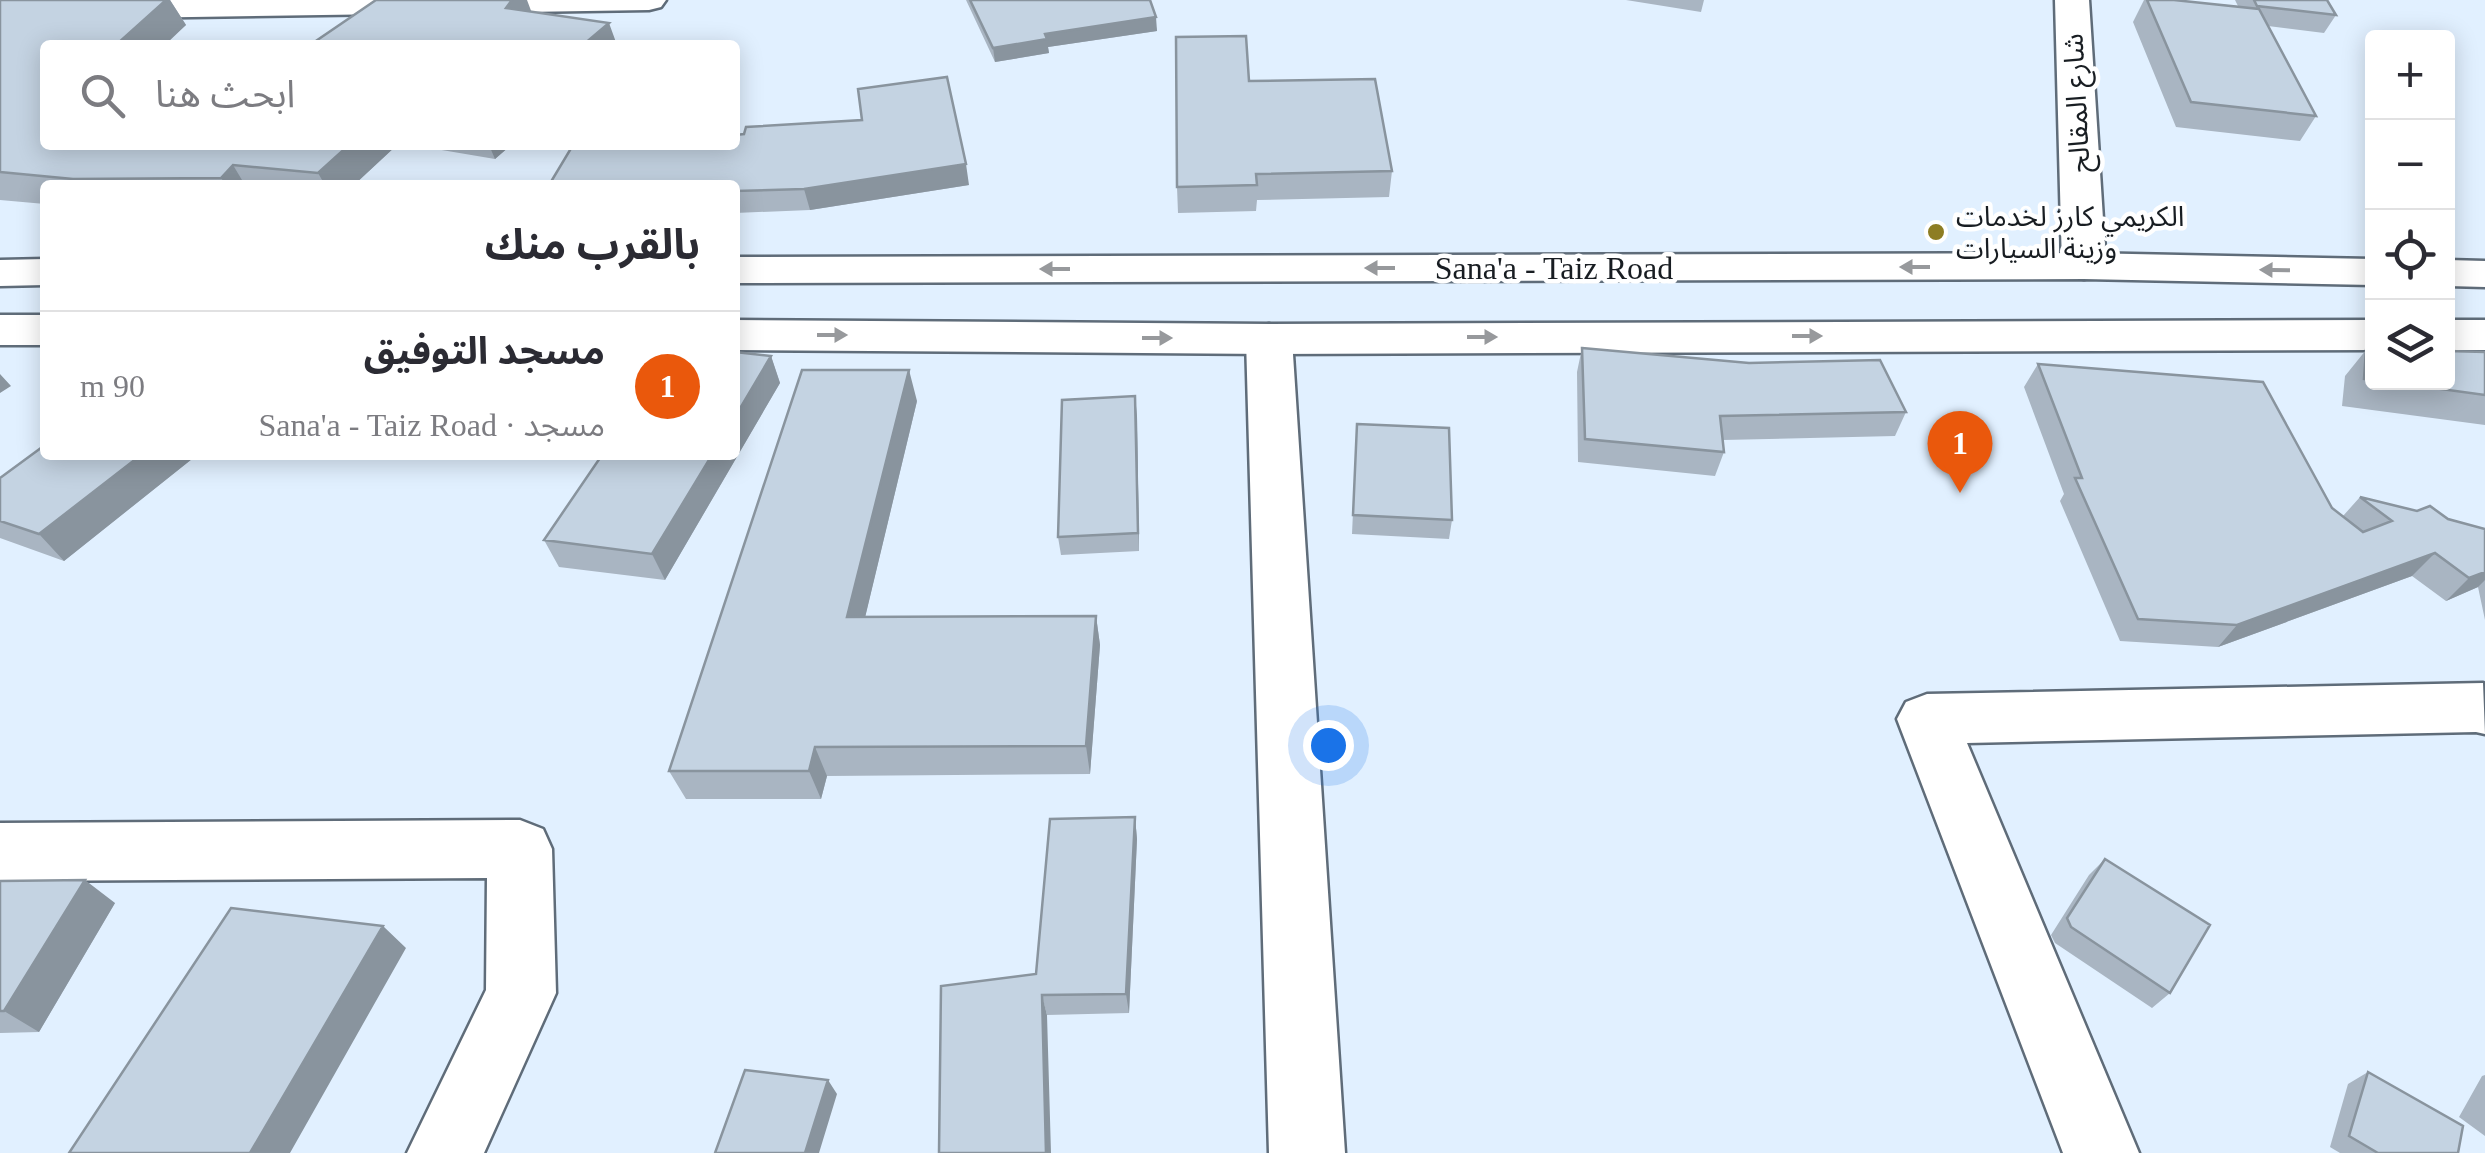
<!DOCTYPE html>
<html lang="ar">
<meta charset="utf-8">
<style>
body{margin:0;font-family:"Times New Roman","Noto Sans Arabic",serif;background:#f7f7f7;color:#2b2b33;direction:rtl}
.controls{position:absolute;right:30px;top:30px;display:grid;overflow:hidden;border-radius:10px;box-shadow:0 5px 25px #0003}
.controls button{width:90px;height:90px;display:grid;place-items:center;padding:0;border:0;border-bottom:2px solid #e1e1e2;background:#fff;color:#2b2b33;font:50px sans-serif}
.you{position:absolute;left:1328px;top:745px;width:35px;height:35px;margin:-25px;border:8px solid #fff;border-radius:50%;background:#1a73e8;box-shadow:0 0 0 15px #1a73e833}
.badge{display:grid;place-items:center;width:65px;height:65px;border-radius:50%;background:#ea580c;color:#fff;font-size:32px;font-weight:700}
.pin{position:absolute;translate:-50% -82px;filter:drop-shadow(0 2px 5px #0008)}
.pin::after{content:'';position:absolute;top:52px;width:35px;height:30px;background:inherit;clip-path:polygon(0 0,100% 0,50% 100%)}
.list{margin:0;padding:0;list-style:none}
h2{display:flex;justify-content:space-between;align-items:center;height:130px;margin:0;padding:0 40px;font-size:42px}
h2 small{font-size:32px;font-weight:400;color:#7c7c81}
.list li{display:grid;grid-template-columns:65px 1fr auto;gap:30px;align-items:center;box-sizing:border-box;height:150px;padding:0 40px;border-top:2px solid #e1e1e2}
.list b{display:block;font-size:38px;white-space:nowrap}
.list p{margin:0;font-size:32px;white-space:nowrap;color:#7c7c81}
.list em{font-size:32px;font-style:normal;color:#7c7c81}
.icon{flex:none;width:55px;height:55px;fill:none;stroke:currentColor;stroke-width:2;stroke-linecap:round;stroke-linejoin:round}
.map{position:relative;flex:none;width:2485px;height:1153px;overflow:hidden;direction:ltr}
.search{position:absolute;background:#fff;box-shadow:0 5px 25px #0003;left:40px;top:40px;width:700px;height:110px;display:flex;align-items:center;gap:25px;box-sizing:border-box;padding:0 35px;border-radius:10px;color:#7c7c81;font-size:38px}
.panel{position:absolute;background:#fff;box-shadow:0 5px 25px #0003;left:40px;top:180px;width:700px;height:280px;border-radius:10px;direction:rtl}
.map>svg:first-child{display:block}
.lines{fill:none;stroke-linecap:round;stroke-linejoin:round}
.minor-casing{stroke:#5f6c79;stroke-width:5}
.trunk-casing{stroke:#5f6c79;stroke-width:5}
.minor{fill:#fff;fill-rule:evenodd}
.trunk{fill:#fff;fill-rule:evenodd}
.wall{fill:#a9b5c2}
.shaded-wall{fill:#89949e}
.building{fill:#c4d3e2;stroke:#89949e;stroke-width:2.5}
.oneway{fill:#97999c}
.poi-dot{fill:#8d7d23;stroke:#fff;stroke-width:4}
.labels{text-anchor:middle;stroke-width:9;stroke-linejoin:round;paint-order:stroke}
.far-street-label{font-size:28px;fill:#181d22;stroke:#fff}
.far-poi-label{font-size:28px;fill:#181d22;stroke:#fff;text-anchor:start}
.street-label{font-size:32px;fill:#181d22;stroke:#fff}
</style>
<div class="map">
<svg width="2485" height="1153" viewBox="0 0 2485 1153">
<rect width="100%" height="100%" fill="#e1f0ff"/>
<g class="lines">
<defs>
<path id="minor" d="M 0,0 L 666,0 L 661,7 L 649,10 L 0,20 Z
M 2055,0 L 2089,0 L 2106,266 L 2100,275 L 2084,279 L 2068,275 L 2062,266 Z
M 1269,324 L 1285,328 L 1292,339 L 1345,1153 L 1269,1153 L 1246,339 L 1253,328 Z
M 2483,683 L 2485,734 L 2476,732 L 1967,743 L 2139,1153 L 2063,1153 L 1897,719 L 1906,702 L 1927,694 Z
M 520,820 L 543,829 L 552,849 L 556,993 L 484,1153 L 407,1153 L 486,990 L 487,878 L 0,881 L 0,823 Z"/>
<path id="trunk" d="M 2084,253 L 2372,259 L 2372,285 L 2084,279 L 735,283 L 735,257 Z
M 45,259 L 45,285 L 0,286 L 0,260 Z
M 2448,260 L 2485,261 L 2485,287 L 2448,286 Z
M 0,315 L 45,315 L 45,345 L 0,345 Z
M 735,320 L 1269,324 L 2372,320 L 2372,350 L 1269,354 L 735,350 Z
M 2448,320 L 2485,320 L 2485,350 L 2448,350 Z"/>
</defs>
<use href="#minor" class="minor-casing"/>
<use href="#trunk" class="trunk-casing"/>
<use href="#minor" class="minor"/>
<use href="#trunk" class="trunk"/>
</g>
<path class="wall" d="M 0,0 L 170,0 L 186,25 L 45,145 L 397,145 L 354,185 L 45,185 L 45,204 L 0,200 Z
M 966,0 L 1150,0 L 1157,31 L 1048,47 L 1049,53 L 995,62 Z
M 1626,0 L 1704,0 L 1701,12 Z
M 2144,0 L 2174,0 L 2238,6 L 2235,0 L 2327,0 L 2336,15 L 2324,33 L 2268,26 L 2316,116 L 2300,141 L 2176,127 L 2133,22 Z
M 1249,81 L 1392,171 L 1389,197 L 1257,200 L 1256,211 L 1178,213 L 1177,187 Z
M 412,145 L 511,145 L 495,159 Z
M 735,185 L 969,185 L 810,210 L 735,213 Z
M 1582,348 L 1906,412 L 1895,436 L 1723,440 L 1724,452 L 1715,476 L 1578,462 L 1577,372 Z
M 2366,350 L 2372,350 L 2372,382 L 2448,382 L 2485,352 L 2485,425 L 2342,406 L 2345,376 Z
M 771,356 L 780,383 L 665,580 L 559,567 L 544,540 Z
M 2038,364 L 2332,508 L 2343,516 L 2360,497 L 2485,529 L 2485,620 L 2478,587 L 2446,601 L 2412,576 L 2218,647 L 2120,641 L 2060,501 L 2064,494 L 2024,387 Z
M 917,401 L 865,617 L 1096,616 L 1100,645 L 1090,774 L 827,776 L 821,799 L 686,799 L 669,771 Z
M 1137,416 L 1139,551 L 1061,555 L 1058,537 Z
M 1357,424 L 1452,520 L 1449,539 L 1352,534 Z
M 45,455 L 197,455 L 64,561 L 0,538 L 0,478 Z
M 1135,817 L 1137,839 L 1129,1013 L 1047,1015 L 1036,974 Z
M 2105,859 L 2170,993 L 2152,1008 L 2055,943 L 2051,935 L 2089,875 Z
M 0,881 L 115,903 L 39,1032 L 0,1033 Z
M 2368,1072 L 2458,1153 L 2340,1153 L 2330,1147 L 2348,1084 Z
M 2485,1075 L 2485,1136 L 2459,1117 L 2482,1076 Z"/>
<path class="shaded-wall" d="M 166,0 L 170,0 L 186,25 L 165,45 L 116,45 Z
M 512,0 L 527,0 L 533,16 L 506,8 Z
M 1156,17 L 1157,31 L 1048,47 L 1049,53 L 995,62 L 993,48 L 1045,34 Z
M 609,23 L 617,45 L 583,45 Z
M 349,145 L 397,145 L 354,185 L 325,185 L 318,173 Z
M 489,145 L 511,145 L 495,159 Z
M 966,164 L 969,185 L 810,210 L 804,189 Z
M 233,165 L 245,185 L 226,185 L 221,178 Z
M 771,356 L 780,383 L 665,580 L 652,554 L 712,455 L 735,455 L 735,417 Z
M 909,370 L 917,401 L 858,647 L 847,617 Z
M 0,374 L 11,386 L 0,393 Z
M 1135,396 L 1137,416 L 1139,551 L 1138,533 Z
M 141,455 L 197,455 L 64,561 L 39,534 Z
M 2435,553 L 2412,576 L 2218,647 L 2237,625 Z
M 2485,572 L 2485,580 L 2478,587 L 2446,601 L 2469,578 Z
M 1096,616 L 1100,645 L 1090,774 L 1086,746 Z
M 815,747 L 827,776 L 821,799 L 809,771 Z
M 1135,817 L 1137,839 L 1129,1013 L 1126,994 Z
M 85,880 L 115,903 L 39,1032 L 4,1011 Z
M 383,926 L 406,948 L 290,1153 L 250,1153 Z
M 1042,995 L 1047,1015 L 1051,1153 L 1046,1153 Z
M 828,1080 L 837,1094 L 819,1153 L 805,1153 Z"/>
<path class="building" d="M 0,0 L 166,0 L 116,45 L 45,45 L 45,145 L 349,145 L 318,173 L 233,165 L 221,178 L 73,179 L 0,172 Z
M 376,0 L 512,0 L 506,8 L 609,23 L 583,45 L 310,45 Z
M 970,0 L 1150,0 L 1156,17 L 1045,34 L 1047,39 L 993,48 Z
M 2147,0 L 2174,0 L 2259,9 L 2316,116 L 2191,102 Z
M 2254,0 L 2327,0 L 2336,15 L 2257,6 Z
M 1246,36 L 1249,81 L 1375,79 L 1392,171 L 1256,174 L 1257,185 L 1177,187 L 1176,37 Z
M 947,77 L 966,164 L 804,189 L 735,191 L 735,185 L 549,185 L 573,145 L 735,145 L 735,135 L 744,134 L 746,127 L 862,120 L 858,89 Z
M 1582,348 L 1749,363 L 1880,360 L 1906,412 L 1720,416 L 1724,452 L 1585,439 Z
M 2366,350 L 2372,350 L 2372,380 L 2364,379 Z
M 2448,351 L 2485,352 L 2485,395 L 2390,382 L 2448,382 Z
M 735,352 L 771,356 L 735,417 Z
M 2038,364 L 2263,382 L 2332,508 L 2363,532 L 2392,521 L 2360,497 L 2417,511 L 2430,506 L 2448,519 L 2485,529 L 2485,572 L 2469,578 L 2435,553 L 2237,625 L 2138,619 L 2075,478 L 2082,478 Z
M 802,370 L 909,370 L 847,617 L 1096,616 L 1086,746 L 815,747 L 809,771 L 669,771 Z
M 1135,396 L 1138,533 L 1058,537 L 1062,400 Z
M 1357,424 L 1449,428 L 1452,520 L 1353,515 Z
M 45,445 L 45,455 L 141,455 L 39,534 L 0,521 L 0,478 Z
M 602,455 L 712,455 L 652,554 L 544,540 Z
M 1135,817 L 1126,994 L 1042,995 L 1046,1153 L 939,1153 L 941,986 L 1036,974 L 1050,819 Z
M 2105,859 L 2210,925 L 2170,993 L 2071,927 L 2067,918 Z
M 85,880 L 4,1011 L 0,1011 L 0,881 Z
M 231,908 L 383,926 L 250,1153 L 69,1153 Z
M 745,1070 L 828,1080 L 805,1153 L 715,1153 Z
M 2368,1072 L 2463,1126 L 2458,1153 L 2378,1153 L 2349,1136 Z"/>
<defs><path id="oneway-solid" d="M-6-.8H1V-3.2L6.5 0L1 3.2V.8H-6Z" transform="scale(2.5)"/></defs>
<g class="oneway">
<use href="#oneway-solid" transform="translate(1915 267) rotate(180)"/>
<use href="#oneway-solid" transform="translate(1380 268) rotate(180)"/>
<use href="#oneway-solid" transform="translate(1055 269) rotate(180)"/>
<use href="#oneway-solid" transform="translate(2275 270) rotate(-179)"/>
<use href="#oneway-solid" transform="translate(832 335)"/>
<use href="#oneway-solid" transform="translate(1807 336)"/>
<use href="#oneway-solid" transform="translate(1482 337)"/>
<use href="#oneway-solid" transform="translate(1157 338)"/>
</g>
<circle class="poi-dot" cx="1936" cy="232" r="10"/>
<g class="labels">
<g class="far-street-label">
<text transform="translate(2076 103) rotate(-93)" y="10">شارع المقالح</text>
</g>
<g class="far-poi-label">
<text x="1956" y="226">الكريمي كارز لخدمات<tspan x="1956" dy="32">وزينة السيارات</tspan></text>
</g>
<g class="street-label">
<text x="1554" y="279">Sana'a - Taiz Road</text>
</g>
</g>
</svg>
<div class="controls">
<button>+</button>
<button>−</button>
<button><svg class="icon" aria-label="locate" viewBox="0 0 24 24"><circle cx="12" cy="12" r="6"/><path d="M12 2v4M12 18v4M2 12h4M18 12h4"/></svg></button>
<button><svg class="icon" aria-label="layers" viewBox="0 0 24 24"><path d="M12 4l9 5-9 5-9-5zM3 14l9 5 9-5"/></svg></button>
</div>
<div class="you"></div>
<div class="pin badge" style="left:1960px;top:493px">1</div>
<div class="search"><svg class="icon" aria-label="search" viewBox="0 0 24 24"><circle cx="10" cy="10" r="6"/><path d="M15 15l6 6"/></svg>ابحث هنا</div>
<section class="panel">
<h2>بالقرب منك<small></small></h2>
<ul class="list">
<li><span class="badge">1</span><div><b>مسجد التوفيق</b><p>مسجد · Sana'a - Taiz Road</p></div><em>90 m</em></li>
</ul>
</section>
</div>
